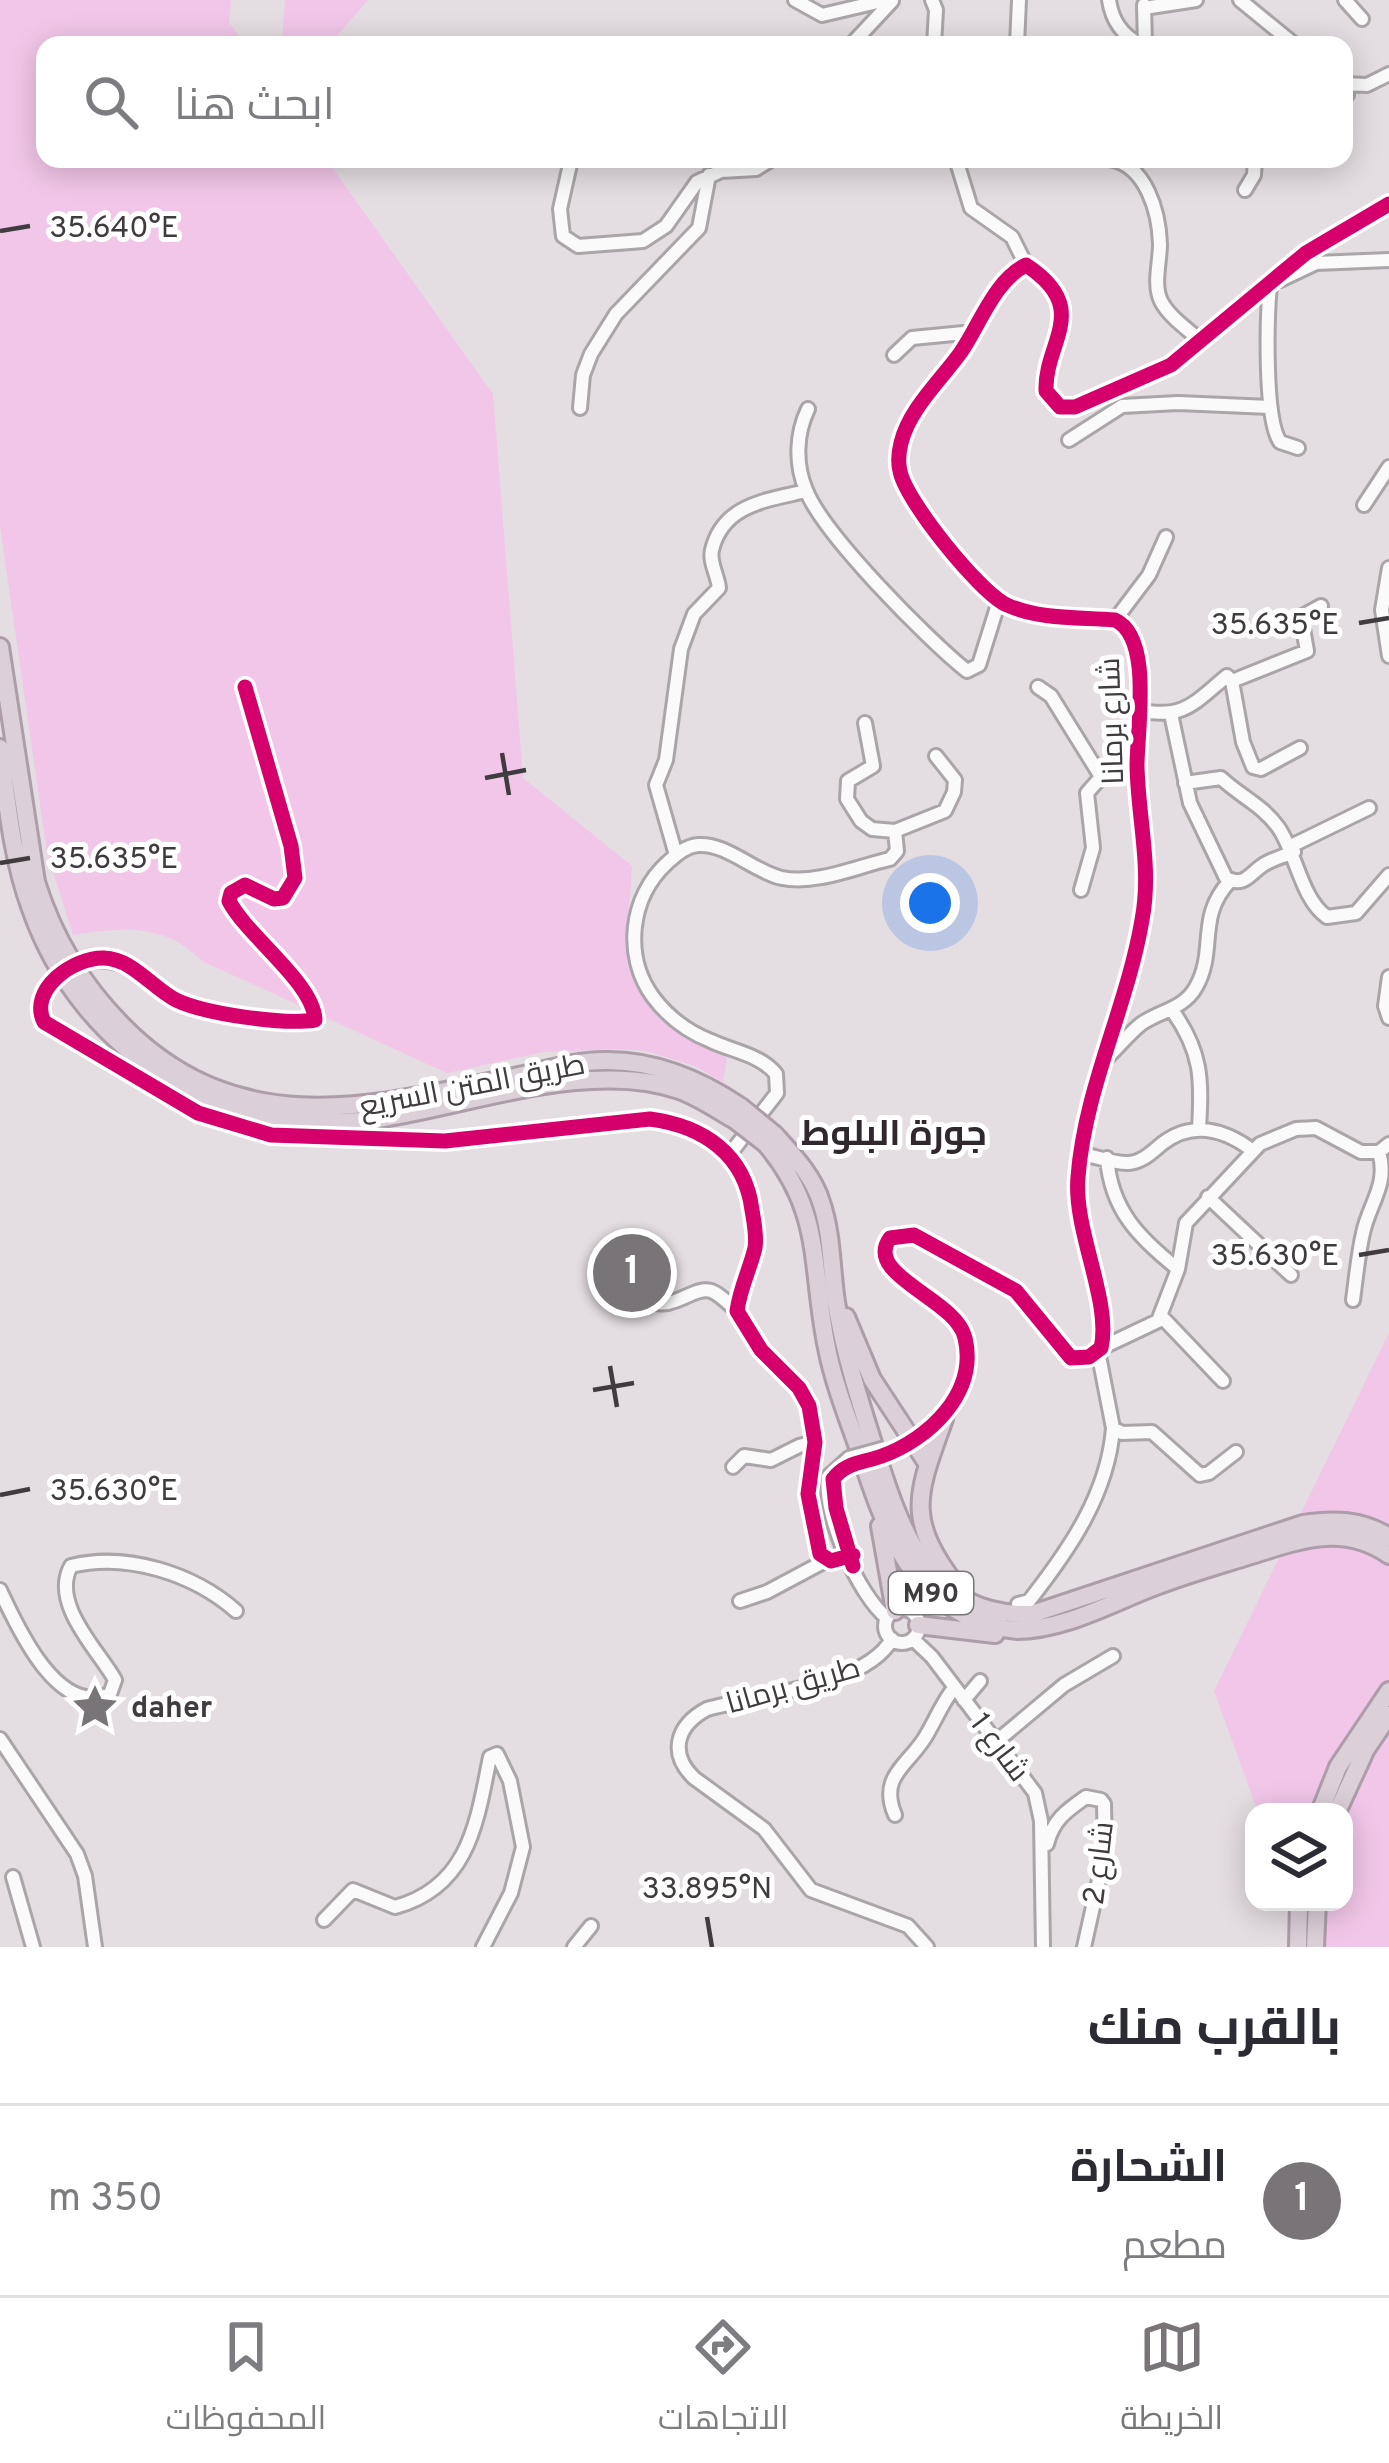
<!DOCTYPE html>
<html lang="ar">
<meta charset="utf-8">
<style>
body{margin:0;font-family:Overpass,Cairo,sans-serif;background:#f7f7f7;color:#2b2b33;direction:rtl}
.controls{position:absolute;right:36px;bottom:36px;display:grid;overflow:hidden;border-radius:24px;box-shadow:0 6px 30px #0003}
.controls button{width:108px;height:108px;display:grid;place-items:center;padding:0;border:0;border-bottom:3px solid #e1e1e2;background:#fff;color:#2b2b33;font:60px sans-serif}
.you{position:absolute;left:930px;top:903px;width:42px;height:42px;margin:-30px;border:9px solid #fff;border-radius:50%;background:#1a73e8;box-shadow:0 0 0 18px #1a73e833}
.badge{display:grid;place-items:center;width:78px;height:78px;border-radius:50%;background:#797478;color:#fff;font-size:39px;font-weight:700}
.pin{position:absolute;translate:-50% -50%;border:6px solid #fff;box-shadow:0 3px 12px #0006}
.list{margin:0;padding:0;list-style:none}
h2{display:flex;justify-content:space-between;align-items:center;height:156px;margin:0;padding:0 48px;font-size:51px}
h2 small{font-size:39px;font-weight:400;color:#7c7c81}
.list li{display:grid;grid-template-columns:78px 1fr auto;gap:36px;align-items:center;box-sizing:border-box;height:192px;padding:0 48px;border-top:3px solid #e1e1e2}
.list b{display:block;font-size:45px;white-space:nowrap}
.list p{margin:0;font-size:39px;white-space:nowrap;color:#7c7c81}
.list em{font-size:39px;font-style:normal;color:#7c7c81}
.icon{flex:none;width:66px;height:66px;fill:none;stroke:currentColor;stroke-width:2;stroke-linecap:round;stroke-linejoin:round}
.map{position:relative;flex:none;width:1389px;height:1947px;overflow:hidden;direction:ltr}
.search{position:absolute;background:#fff;box-shadow:0 6px 30px #0003;left:36px;right:36px;top:36px;height:132px;display:flex;align-items:center;gap:30px;box-sizing:border-box;padding:0 42px;border-radius:24px;color:#7c7c81;font-size:45px}
.sheet{height:348px;background:#fff}
nav{display:flex;justify-content:space-around;align-items:center;box-sizing:border-box;height:168px;border-top:3px solid #e1e1e2;background:#fff;font-size:33px;color:#7c7c81}
nav a{display:grid;justify-items:center;gap:6px}
nav .on{color:#797478}
.map>svg:first-child{display:block}
.green{fill:#f2c6e8}
.lines{fill:none;stroke-linecap:round;stroke-linejoin:round}
.minor-casing{stroke:#aaa5a9;stroke-width:18}
.highway-casing{stroke:#ac9da9;stroke-width:22}
.minor{stroke:#fbfafb;stroke-width:12}
.highway{stroke:#dbcfd8;stroke-width:16}
.minor-bridge-casing{stroke:#aaa5a9;stroke-width:18;stroke-linecap:butt}
.highway-bridge-casing{stroke:#ac9da9;stroke-width:22;stroke-linecap:butt}
.minor-bridge{stroke:#fbfafb;stroke-width:12}
.highway-bridge{stroke:#dbcfd8;stroke-width:16}
.cycleway-casing{stroke:#fff;stroke-width:22}
.cycleway{stroke:#d6006c;stroke-width:15}
.ticks{fill:none;stroke:#403b3f;stroke-width:4.5}
.labels{text-anchor:middle;stroke-width:10;stroke-linejoin:round;paint-order:stroke}
.shield{fill:#fff;stroke:#797679;stroke-width:3}
.shield-label{font-size:27px;font-weight:bold;fill:#403b3f}
.street-label{font-size:30px;fill:#403b3f;stroke:#fff}
.poi-label{font-size:30px;font-weight:bold;fill:#403b3f;stroke:#fff;text-anchor:start}
.quarter-label{font-size:36px;font-weight:bold;fill:#31282f;stroke:#fff}
.ticks-label{font-size:30px;text-anchor:middle;fill:#403b3f;stroke:#fff;stroke-width:10;stroke-linejoin:round;paint-order:stroke}
</style>
<div class="map">
<svg width="1389" height="1947" viewBox="0 0 1389 1947">
<rect width="100%" height="100%" fill="#e4dde2"/>
<path class="green" d="M 0,0 L 231,0 L 229,22 L 245,45 L 45,45 L 45,159 L 326,159 L 493,394 L 523,778 L 632,866 C 629,931 614,977 669,1024 C 686,1038 709,1045 727,1058 L 723,1082 L 695,1066 L 646,1051 L 619,1049 L 544,1052 L 447,1073 L 202,961 C 166,923 121,927 73,935 L 47,852 L 0,526 Z
M 285,0 L 368,0 L 329,45 L 282,45 Z
M 1389,1333 L 1389,1947 L 1307,1947 L 1291,1902 L 1344,1902 L 1344,1812 L 1258,1812 L 1214,1691 Z"/>
<g class="lines">
<defs>
<path id="minor" d="M 795,0 L 822,15 L 886,0
M 932,0 L 936,10 L 934,45
M 1109,0 C 1112,21 1122,35 1141,45
M 1240,0 L 1295,45
M 1345,0 L 1362,19
M 1144,5 L 1145,45
M 1144,8 L 1196,0
M 851,45 L 892,1
M 1017,45 L 1019,0
M 1344,84 L 1367,85 L 1389,74
M 1344,98 L 1347,95
M 956,159 L 971,208 L 1012,237 L 1026,265
M 1004,159 L 1071,159
M 1110,159 C 1146,165 1159,212 1160,244 C 1160,262 1153,285 1161,301 C 1169,317 1189,330 1202,342
M 571,160 L 560,209 L 563,236 L 578,246 L 643,241 L 666,226 L 697,182 L 721,171 L 756,169 L 772,159
M 1245,190 L 1254,175 L 1255,159
M 1280,280 L 1316,263 L 1389,260
M 1270,285 C 1267,317 1264,418 1280,442 L 1298,448
M 894,355 L 912,338 L 974,332
M 580,408 L 583,375 L 591,354 L 616,314 L 699,228 L 709,175
M 808,409 C 796,434 795,464 806,490 C 823,534 928,640 967,671 L 979,665 L 999,601
M 1069,440 L 1122,406 L 1178,403 L 1270,407
M 1364,505 L 1389,467
M 1389,568 L 1382,610 L 1389,656
M 1115,620 L 1149,575 L 1166,537
M 1232,681 L 1307,651 L 1301,617 L 1321,606
M 1038,687 L 1051,696 L 1100,775
M 1138,710 C 1184,720 1194,703 1227,676 L 1232,681 L 1243,742 L 1253,767 L 1261,769 L 1300,748
M 1171,714 L 1190,803 L 1226,878 C 1245,887 1248,875 1263,865 C 1272,859 1284,856 1294,852
M 865,723 L 873,766 L 848,781 L 847,799 L 861,821 L 872,829 L 895,831 L 945,811 L 954,792 L 955,780 L 936,756
M 1185,783 L 1221,778 C 1240,796 1262,805 1278,827 C 1296,852 1301,899 1327,917 L 1356,913 L 1389,875
M 1291,846 L 1369,808
M 676,855 L 656,785 L 666,760 L 681,649 L 694,614 L 719,588 C 718,576 709,562 712,550 C 723,504 768,500 806,491
M 1081,890 L 1093,848 L 1087,793 L 1137,736
M 79,964 C 126,947 150,991 191,1005 C 218,1015 287,1025 315,1020 C 314,983 247,936 229,901 L 231,893 L 245,885 L 274,899 L 283,898 L 295,878 L 291,846 L 245,687
M 1389,977 L 1385,1006 L 1389,1018
M 51,983 L 39,1004 L 44,1022 L 54,1030 L 198,1113 L 271,1135 L 445,1141 L 650,1119 C 703,1126 745,1154 752,1210 C 754,1222 757,1236 755,1248 C 750,1269 740,1288 737,1311 L 761,1350 L 799,1388 L 809,1406 L 815,1442 L 808,1494 L 820,1554 L 831,1561 L 853,1555
M 1172,1010 C 1202,1052 1202,1079 1199,1129
M 1100,1064 C 1115,1052 1126,1036 1141,1024 C 1159,1011 1184,1009 1196,987 C 1217,950 1196,917 1230,881
M 730,1154 L 777,1093 L 776,1074 C 761,1055 732,1051 711,1041 C 688,1032 668,1017 653,997 C 623,956 630,897 667,863 C 676,855 685,846 698,845 C 727,843 754,872 782,878 C 816,885 858,866 890,859 L 897,851 L 895,831
M 1081,1154 C 1096,1156 1114,1164 1129,1163 C 1143,1162 1153,1151 1163,1143 C 1192,1121 1224,1129 1252,1150
M 1107,1158 C 1111,1210 1139,1238 1178,1269
M 1208,1197 L 1291,1275
M 618,1284 C 634,1296 655,1309 675,1301 C 709,1287 707,1283 737,1311
M 1353,1300 C 1356,1278 1358,1255 1363,1233 C 1369,1204 1389,1184 1379,1152
M 1161,1316 L 1223,1381
M 1101,1348 L 1158,1321 L 1178,1269 L 1186,1223 L 1260,1144 L 1296,1129 L 1316,1128 L 1361,1152 L 1379,1152 L 1389,1144
M 1098,1351 L 1113,1428 L 1122,1433 L 1152,1432 L 1200,1475 L 1209,1473 L 1236,1452
M 887,1455 C 904,1441 928,1435 943,1419 C 952,1410 959,1390 963,1377 C 990,1291 857,1285 890,1238 L 914,1235 L 1016,1291 L 1071,1358 L 1089,1357 L 1101,1348 C 1112,1302 1073,1230 1078,1177 C 1085,1087 1127,1008 1142,920 C 1152,868 1138,818 1137,766 C 1137,729 1153,637 1115,620 C 1079,617 1041,620 1007,605 C 980,593 905,500 900,471 C 898,463 899,451 901,443 C 909,409 941,380 961,352 C 980,324 995,280 1026,265 C 1093,309 1044,342 1046,391 L 1060,407 L 1075,407 L 1171,365 L 1306,253 L 1389,204
M 849,1458 L 828,1477 C 823,1514 858,1595 887,1618
M 733,1467 L 744,1456 L 771,1460 L 799,1446 L 815,1442
M 0,1590 C 16,1624 57,1718 110,1694 L 115,1680 C 99,1651 50,1604 71,1566 C 127,1552 194,1574 236,1611
M 740,1601 L 767,1592 L 827,1560
M 1018,1604 L 1029,1601 C 1069,1550 1108,1494 1113,1428
M885 1626a17 17 0 1 1 34 0a17 17 0 1 1-34 0Z
M 892,1639 C 865,1687 759,1694 707,1709 C 677,1725 668,1753 694,1778 L 764,1829 L 811,1890 L 908,1926 L 927,1947
M 913,1639 L 932,1657 L 1035,1793 L 1041,1821 L 1043,1947
M 964,1700 L 980,1681
M 0,1739 L 77,1854 L 85,1876 L 95,1947
M 997,1741 L 1064,1685 L 1113,1656
M 895,1815 C 879,1777 906,1767 924,1739 C 935,1722 941,1704 954,1688
M 1047,1844 C 1053,1820 1066,1811 1086,1797 L 1101,1800 L 1104,1804 L 1105,1853 L 1084,1947
M 13,1877 L 33,1947
M 324,1920 L 353,1890 L 395,1907 C 469,1887 477,1822 490,1757 L 497,1754 L 510,1781 L 523,1847 L 511,1893 L 483,1947
M 574,1947 L 591,1926"/>
<path id="highway" d="M 0,647 L 36,882 C 55,943 86,992 132,1035 C 247,1142 377,1105 514,1077 C 543,1071 574,1061 604,1061 C 654,1060 701,1080 741,1107
M 0,748 C 7,801 12,858 31,909 C 83,1057 229,1143 383,1118 C 472,1104 593,1059 679,1090 C 699,1097 717,1110 735,1120
M 775,1135 C 793,1155 813,1176 821,1202 C 832,1234 831,1269 836,1302 C 844,1351 858,1396 873,1443 C 899,1526 927,1618 1032,1614 L 1303,1524 C 1334,1519 1362,1520 1389,1537
M 766,1144 C 824,1213 810,1266 827,1348 C 834,1384 848,1418 860,1453 C 882,1517 901,1582 965,1615 C 981,1623 999,1629 1017,1630 C 1064,1630 1113,1602 1156,1586 C 1187,1574 1219,1565 1251,1555 C 1300,1540 1343,1523 1389,1555
M 846,1317 L 872,1379 L 927,1463
M 944,1419 C 917,1495 904,1518 958,1588
M 880,1526 L 895,1611
M 918,1625 L 995,1634
M 1320,1812 L 1338,1767 L 1389,1691
M 1337,1812 L 1366,1749 L 1389,1715
M 1298,1947 L 1299,1902
M 1315,1947 L 1317,1902"/>
</defs>
<use href="#minor" class="minor-casing"/>
<use href="#highway" class="highway-casing"/>
<use href="#minor" class="minor"/>
<use href="#highway" class="highway"/>
<defs>
<path id="minor-bridge" d="M 51,983 L 79,964
M 849,1458 L 885,1448"/>
<path id="highway-bridge" d="M 741,1107 L 775,1135
M 735,1120 L 766,1144"/>
</defs>
<use href="#minor-bridge" class="minor-bridge-casing"/>
<use href="#highway-bridge" class="highway-bridge-casing"/>
<use href="#minor-bridge" class="minor-bridge"/>
<use href="#highway-bridge" class="highway-bridge"/>
<defs>
<path id="cycleway" d="M 245,687 L 291,846 L 295,878 L 283,898 L 274,899 L 245,885 L 231,893 L 229,901 C 247,936 314,983 315,1020 C 284,1025 205,1014 176,1000 C 152,988 133,959 104,958 C 73,957 28,990 44,1022 L 198,1113 L 271,1135 L 445,1141 L 650,1119 C 703,1126 745,1154 752,1210 C 754,1222 757,1236 755,1248 C 750,1269 740,1288 737,1311 L 761,1350 L 799,1388 L 809,1406 L 815,1442 L 808,1494 L 820,1554 L 831,1561 L 853,1555
M 853,1566 L 836,1508 L 833,1479 C 846,1462 863,1463 882,1456 C 929,1439 978,1393 965,1338 C 956,1298 863,1276 890,1238 L 914,1235 L 1016,1291 L 1071,1358 L 1089,1357 L 1101,1348 C 1112,1302 1073,1230 1078,1177 C 1085,1087 1127,1008 1142,920 C 1152,868 1138,818 1137,766 C 1137,729 1153,637 1115,620 C 1079,617 1041,620 1007,605 C 980,593 905,500 900,471 C 898,463 899,451 901,443 C 909,409 941,380 961,352 C 980,324 995,280 1026,265 C 1093,309 1044,342 1046,391 L 1060,407 L 1075,407 L 1171,365 L 1306,253 L 1389,204"/>
</defs>
<use href="#cycleway" class="cycleway-casing"/>
<use href="#cycleway" class="cycleway"/>
</g>
<path class="ticks" d="M 0,231 L 30,226M 1359,623 L 1389,618M 502,753 L 509,795M 485,778 L 526,770M 0,863 L 30,858M 1359,1255 L 1389,1250M 610,1366 L 617,1407M 593,1390 L 634,1383M 0,1495 L 30,1489M 707,1917 L 712,1947"/>
<defs>
<symbol id="sight-bare" viewBox="-9 -9 18 18"><path d="M0-6L1.8-2.2L6-1.7L2.9 1.2L3.7 5.4L0 3.3L-3.7 5.4L-2.9 1.2L-6-1.7L-1.8-2.2Z" fill="#797478" stroke="#fff" stroke-width="2.5" paint-order="stroke"/></symbol>
</defs>
<g fill-rule="evenodd">
<use href="#sight-bare" x="62" y="1674" width="66" height="66"/>
</g>
<g class="labels">
<rect class="shield" x="889" y="1572" width="84" height="42" rx="9"/>
<g class="shield-label">
<text x="931" y="1602">M90</text>
</g>
<g class="street-label">
<text transform="translate(1111 721) rotate(-92)" y="10">شارع برمانا</text>
<text transform="translate(472 1085) rotate(-11)" y="10">طريق المتن السريع</text>
<text transform="translate(793 1685) rotate(-16)" y="10">طريق برمانا</text>
<text transform="translate(1000 1747) rotate(53)" y="10">شارع 1</text>
<text transform="translate(1098 1863) rotate(-83)" y="10">شارع 2</text>
</g>
<g class="poi-label">
<text x="131" y="1717">daher</text>
</g>
<g class="quarter-label">
<text x="894" y="1145">جورة البلوط</text>
</g>
</g>
<g class="ticks-label">
<text x="114" y="237">35.640°E</text>
<text x="1275" y="634">35.635°E</text>
<text x="114" y="868">35.635°E</text>
<text x="1275" y="1265">35.630°E</text>
<text x="114" y="1500">35.630°E</text>
<text x="707" y="1898">33.895°N</text>
</g>
</svg>
<div class="controls">
<button><svg class="icon" aria-label="layers" viewBox="0 0 24 24"><path d="M12 4l9 5-9 5-9-5zM3 14l9 5 9-5"/></svg></button>
</div>
<div class="you"></div>
<div class="pin badge" style="left:632px;top:1273px">1</div>
<div class="search"><svg class="icon" aria-label="search" viewBox="0 0 24 24"><circle cx="10" cy="10" r="6"/><path d="M15 15l6 6"/></svg>ابحث هنا</div>
</div>
<section class="sheet">
<h2>بالقرب منك<small></small></h2>
<ul class="list">
<li><span class="badge">1</span><div><b>الشحارة</b><p>مطعم</p></div><em>350 m</em></li>
</ul>
</section>
<nav>
<a class="on"><svg class="icon" aria-label="map" viewBox="0 0 24 24"><path d="M3 6l6-2 6 2 6-2v14l-6 2-6-2-6 2zM9 4v14M15 6v14"/></svg>الخريطة</a>
<a><svg class="icon" aria-label="directions" viewBox="0 0 24 24"><path d="M12 3l9 9-9 9-9-9zM9 14v-3h6M13 9l2 2-2 2"/></svg>الاتجاهات</a>
<a><svg class="icon" aria-label="saved" viewBox="0 0 24 24"><path d="M7 4h10v16l-5-4-5 4z"/></svg>المحفوظات</a>
</nav>
